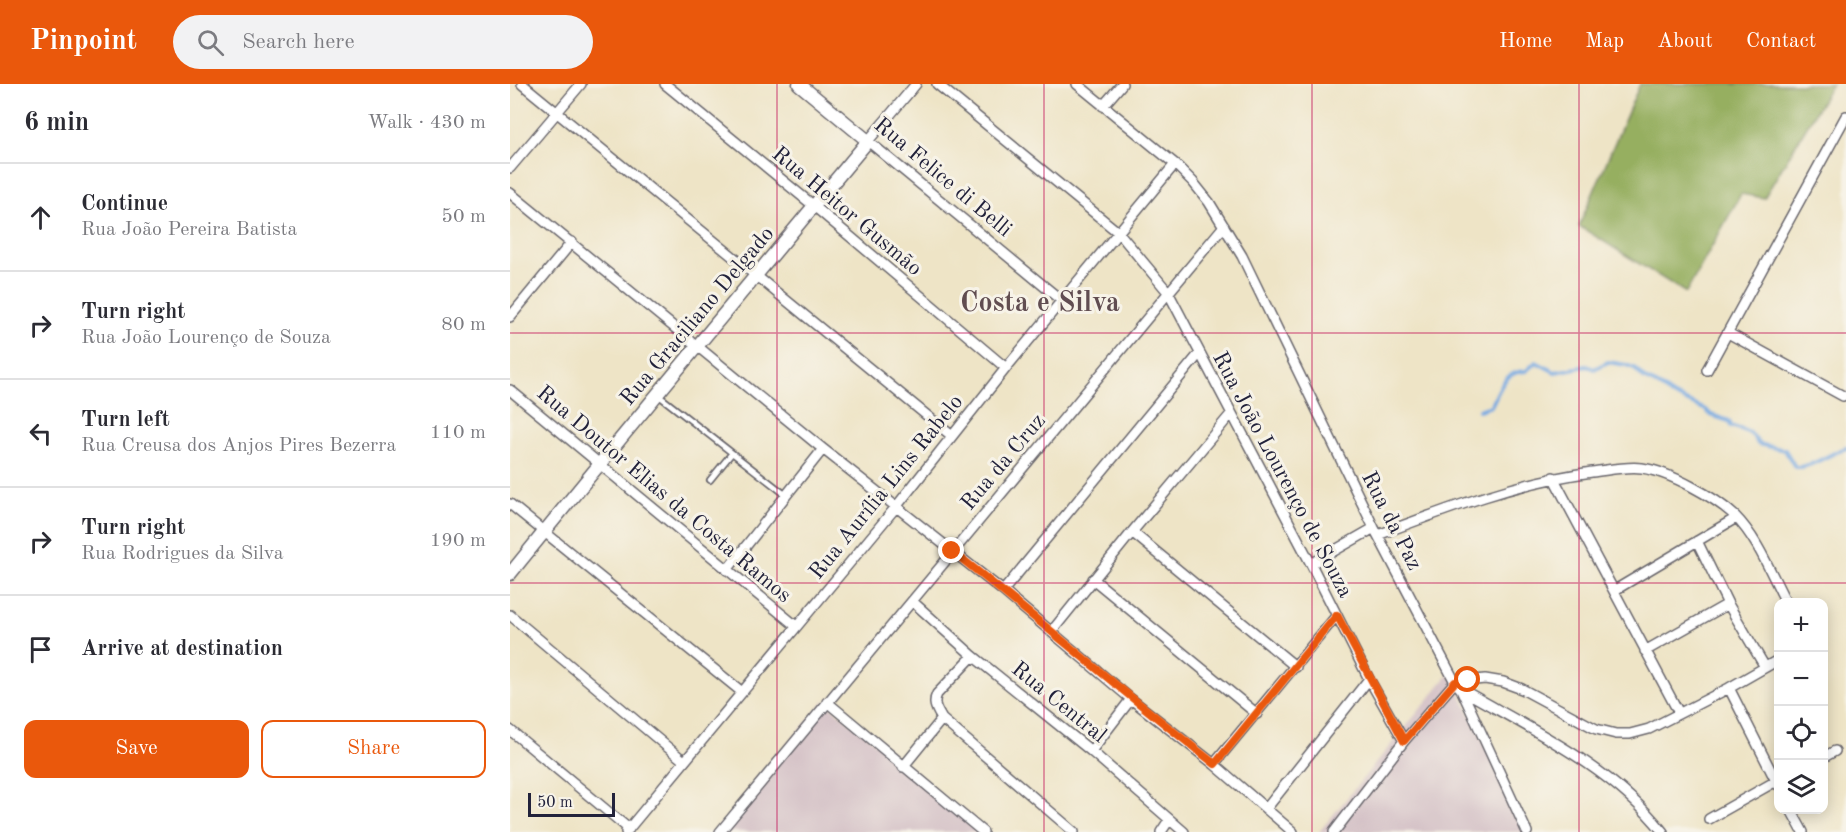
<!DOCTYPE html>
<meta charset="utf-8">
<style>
body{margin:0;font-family:"Old Standard TT",serif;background:#f2f2f3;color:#2b2b33}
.controls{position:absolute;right:18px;bottom:18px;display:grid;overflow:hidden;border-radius:12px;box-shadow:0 3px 15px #0003}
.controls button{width:54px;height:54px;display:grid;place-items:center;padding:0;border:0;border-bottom:2px solid #e1e1e2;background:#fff;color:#2b2b33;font:30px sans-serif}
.scale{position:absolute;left:18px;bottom:15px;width:87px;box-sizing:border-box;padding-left:6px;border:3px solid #22223b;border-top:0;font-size:16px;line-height:21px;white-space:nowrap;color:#22223b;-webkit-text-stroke:4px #f7f3e8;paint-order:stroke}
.stop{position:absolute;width:18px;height:18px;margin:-14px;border:4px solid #ea580c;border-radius:50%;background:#fff}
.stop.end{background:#ea580c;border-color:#fff;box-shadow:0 2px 6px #0008}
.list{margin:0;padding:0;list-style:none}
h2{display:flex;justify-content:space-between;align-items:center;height:78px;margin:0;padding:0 24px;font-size:26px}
h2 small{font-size:20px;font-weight:400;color:#7c7c81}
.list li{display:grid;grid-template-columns:39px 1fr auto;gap:18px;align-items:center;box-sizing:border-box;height:108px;padding:0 24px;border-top:2px solid #e1e1e2}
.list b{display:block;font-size:22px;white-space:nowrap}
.list p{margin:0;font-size:20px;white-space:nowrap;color:#7c7c81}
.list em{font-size:20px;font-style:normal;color:#7c7c81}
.actions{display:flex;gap:12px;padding:18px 24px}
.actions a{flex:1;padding:14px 0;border:2px solid #ea580c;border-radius:12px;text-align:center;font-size:21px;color:#ea580c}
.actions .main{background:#ea580c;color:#fff}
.icon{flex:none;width:33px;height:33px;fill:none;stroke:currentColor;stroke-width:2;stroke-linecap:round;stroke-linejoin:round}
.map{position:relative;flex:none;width:1336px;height:748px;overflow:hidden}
header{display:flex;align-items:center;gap:36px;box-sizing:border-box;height:84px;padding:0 30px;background:#ea580c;color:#fff}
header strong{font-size:28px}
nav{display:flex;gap:33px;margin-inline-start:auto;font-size:21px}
.search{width:420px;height:54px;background:#f2f2f3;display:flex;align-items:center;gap:15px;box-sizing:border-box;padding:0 21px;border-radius:33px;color:#7c7c81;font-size:22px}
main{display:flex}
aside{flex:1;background:#fff}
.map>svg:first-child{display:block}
.industrial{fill:#d2bec4}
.forest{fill:#96af60;stroke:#5c684e;stroke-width:1.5}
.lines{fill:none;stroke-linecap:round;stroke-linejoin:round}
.stream{stroke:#75a8e1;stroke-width:4}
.service-casing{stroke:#69666c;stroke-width:8}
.minor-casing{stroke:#69666c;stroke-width:12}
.tertiary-casing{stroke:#69666c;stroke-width:15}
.service{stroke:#fff;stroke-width:4.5}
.minor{stroke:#fff;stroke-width:9}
.tertiary{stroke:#fff;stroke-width:12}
.route{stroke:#ea580c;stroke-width:8}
.grid{fill:none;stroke:#c2185b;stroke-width:1.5;stroke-opacity:0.55}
.labels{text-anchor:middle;stroke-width:6;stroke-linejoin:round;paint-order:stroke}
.street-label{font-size:22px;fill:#22223b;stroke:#f7f3e8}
.district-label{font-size:28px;font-weight:bold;fill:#614d51;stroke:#f7f3e8}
</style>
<header>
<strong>Pinpoint</strong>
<div class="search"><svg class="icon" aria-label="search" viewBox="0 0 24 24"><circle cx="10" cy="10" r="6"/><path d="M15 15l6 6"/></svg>Search here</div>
<nav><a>Home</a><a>Map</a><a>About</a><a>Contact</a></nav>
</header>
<main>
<aside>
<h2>6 min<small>Walk · 430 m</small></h2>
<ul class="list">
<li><svg class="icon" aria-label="ahead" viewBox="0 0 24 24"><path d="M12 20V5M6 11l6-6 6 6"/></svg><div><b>Continue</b><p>Rua João Pereira Batista</p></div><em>50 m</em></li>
<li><svg class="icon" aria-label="right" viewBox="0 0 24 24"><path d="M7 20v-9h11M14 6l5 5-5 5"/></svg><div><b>Turn right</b><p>Rua João Lourenço de Souza</p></div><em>80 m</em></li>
<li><svg class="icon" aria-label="left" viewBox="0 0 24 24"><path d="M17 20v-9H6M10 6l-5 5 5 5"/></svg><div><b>Turn left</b><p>Rua Creusa dos Anjos Pires Bezerra</p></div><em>110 m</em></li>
<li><svg class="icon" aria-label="right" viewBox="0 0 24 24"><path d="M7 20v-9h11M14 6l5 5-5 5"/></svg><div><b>Turn right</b><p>Rua Rodrigues da Silva</p></div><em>190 m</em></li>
<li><svg class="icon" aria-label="arrive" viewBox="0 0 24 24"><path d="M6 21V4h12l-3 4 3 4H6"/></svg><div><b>Arrive at destination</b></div></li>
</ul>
<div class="actions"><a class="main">Save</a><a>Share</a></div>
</aside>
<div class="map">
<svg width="1336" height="748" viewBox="0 0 1336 748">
<rect width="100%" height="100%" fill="#f7f3e8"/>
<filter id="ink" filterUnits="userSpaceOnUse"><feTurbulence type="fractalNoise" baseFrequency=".0167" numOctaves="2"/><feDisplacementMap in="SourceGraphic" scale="12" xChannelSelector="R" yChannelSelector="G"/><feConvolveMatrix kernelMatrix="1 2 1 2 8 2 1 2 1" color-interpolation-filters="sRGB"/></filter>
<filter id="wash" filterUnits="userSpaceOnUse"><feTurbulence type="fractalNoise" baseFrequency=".008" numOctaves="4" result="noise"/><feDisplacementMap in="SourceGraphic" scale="24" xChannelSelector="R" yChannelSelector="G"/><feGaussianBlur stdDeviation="1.35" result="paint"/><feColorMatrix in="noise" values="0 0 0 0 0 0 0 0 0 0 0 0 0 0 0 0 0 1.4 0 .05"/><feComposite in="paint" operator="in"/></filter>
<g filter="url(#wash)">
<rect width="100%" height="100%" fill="#eee4c6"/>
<path class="industrial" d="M 940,589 L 1018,748 L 809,748 Z
M 314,617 L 475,748 L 205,748 Z"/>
<path class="forest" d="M 1130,0 L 1322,0 L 1254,114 L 1231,110 L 1176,209 L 1069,142 Z"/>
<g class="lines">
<path class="stream" d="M 969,326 L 981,322 C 990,305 994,287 1016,287 L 1026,278 L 1045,288 L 1077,282 L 1084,285 L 1098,278 L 1116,281 L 1124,284 L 1135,295 L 1146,300 L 1162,311 L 1196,326 L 1201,331 L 1219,337 L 1221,342 C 1233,347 1242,346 1248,360 L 1275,366 L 1285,383 C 1301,384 1321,369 1336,364"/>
</g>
</g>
<g filter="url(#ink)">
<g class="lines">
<defs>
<path id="service" d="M 148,311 L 276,411
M 200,396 L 222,369"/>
<path id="minor" d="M 12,0 L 442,352
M 155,0 L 304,122 L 496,284
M 406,0 L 358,57 L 552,217
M 427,0 L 609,149 L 658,208 L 801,480 L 859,595 L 894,657
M 567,0 L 665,80 L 683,98 L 699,118 L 732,172 L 864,444 L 945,598 L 951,605 L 1017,748
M 593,22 L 612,0
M 0,84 L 71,0
M 0,109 L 313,365 L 493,507 L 621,615 L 704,680 L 783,748
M 0,233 L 62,158
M 1218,249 L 1333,312
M 1197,286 L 1336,32
M 0,306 L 286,542
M 1043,393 L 1169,629
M 0,420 L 232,608
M 622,448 L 786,583
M 868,451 C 939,424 1007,398 1082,388 C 1099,386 1116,382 1132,384 C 1160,388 1205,413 1225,432 C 1248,455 1261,490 1276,518
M 1187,457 L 1218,520 L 1255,583
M 801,480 L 864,444
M 217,486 L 313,365
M 583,495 L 747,630
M 1105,506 L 1226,434
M 493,507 L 689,270
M 402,517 L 463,572 L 581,667 L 674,748
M 0,531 L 174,677
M 542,547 L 622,448 L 721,330
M 1135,567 L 1218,520
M 463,572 L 427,610 C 422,620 427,626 432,635 L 564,748
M 945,598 L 975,595 L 993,598 L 1012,605 L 1086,645 L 1106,650 L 1120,650 L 1139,645 L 1219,604 L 1268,576
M 1219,604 L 1268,701
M 951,605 C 1022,646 1102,683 1153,748
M 317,618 L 473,748
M 0,646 L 119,745
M 581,667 L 621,615
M 1314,673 L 1325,667
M 704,680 L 827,531
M 393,683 L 432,635
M 756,725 L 859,595
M 1281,726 L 1293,748
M 1199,735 L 1268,696
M 116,748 L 386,423 L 496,284 L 665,80
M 210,748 L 714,142
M 651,748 L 659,736
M 824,748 L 894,657 L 945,598"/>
<path id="tertiary" d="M 0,490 C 118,344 238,201 358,57 L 289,0"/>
</defs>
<use href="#service" class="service-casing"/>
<use href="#minor" class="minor-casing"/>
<use href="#tertiary" class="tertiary-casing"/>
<use href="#service" class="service"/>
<use href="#minor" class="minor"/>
<use href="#tertiary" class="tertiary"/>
</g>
</g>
<g class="lines" filter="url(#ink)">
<path class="route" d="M 442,467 C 531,537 616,611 705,680 L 827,531 L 894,657 L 945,598 L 958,596"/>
</g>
<path class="grid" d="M 267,0 L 267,748M 534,0 L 534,748M 802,0 L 802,748M 1069,0 L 1069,748M 0,249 L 1336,249M 0,499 L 1336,499"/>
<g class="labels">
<g class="street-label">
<text transform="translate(434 92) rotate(40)" y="8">Rua Felice di Belli</text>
<text transform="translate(338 126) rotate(40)" y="8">Rua Heitor Gusmão</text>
<text transform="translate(186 231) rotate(-50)" y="8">Rua Graciliano Delgado</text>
<text transform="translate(492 377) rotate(-50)" y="8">Rua da Cruz</text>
<text transform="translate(774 390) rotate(62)" y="8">Rua João Lourenço de Souza</text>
<text transform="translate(375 402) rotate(-51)" y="8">Rua Aurília Lins Rabelo</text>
<text transform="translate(155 409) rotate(40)" y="8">Rua Doutor Elias da Costa Ramos</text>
<text transform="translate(883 436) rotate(63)" y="8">Rua da Paz</text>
<text transform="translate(550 617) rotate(39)" y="8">Rua Central</text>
</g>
<g class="district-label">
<text x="530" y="227">Costa e Silva</text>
</g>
</g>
</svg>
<div class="controls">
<button>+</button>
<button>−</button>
<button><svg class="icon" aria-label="locate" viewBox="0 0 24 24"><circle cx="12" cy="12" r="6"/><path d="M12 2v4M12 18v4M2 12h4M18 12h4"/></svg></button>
<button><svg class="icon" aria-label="layers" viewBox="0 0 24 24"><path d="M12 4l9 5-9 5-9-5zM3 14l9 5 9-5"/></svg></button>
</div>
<div class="scale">50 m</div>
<div class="stop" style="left:958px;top:596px"></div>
<div class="stop end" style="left:442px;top:467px"></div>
</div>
</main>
